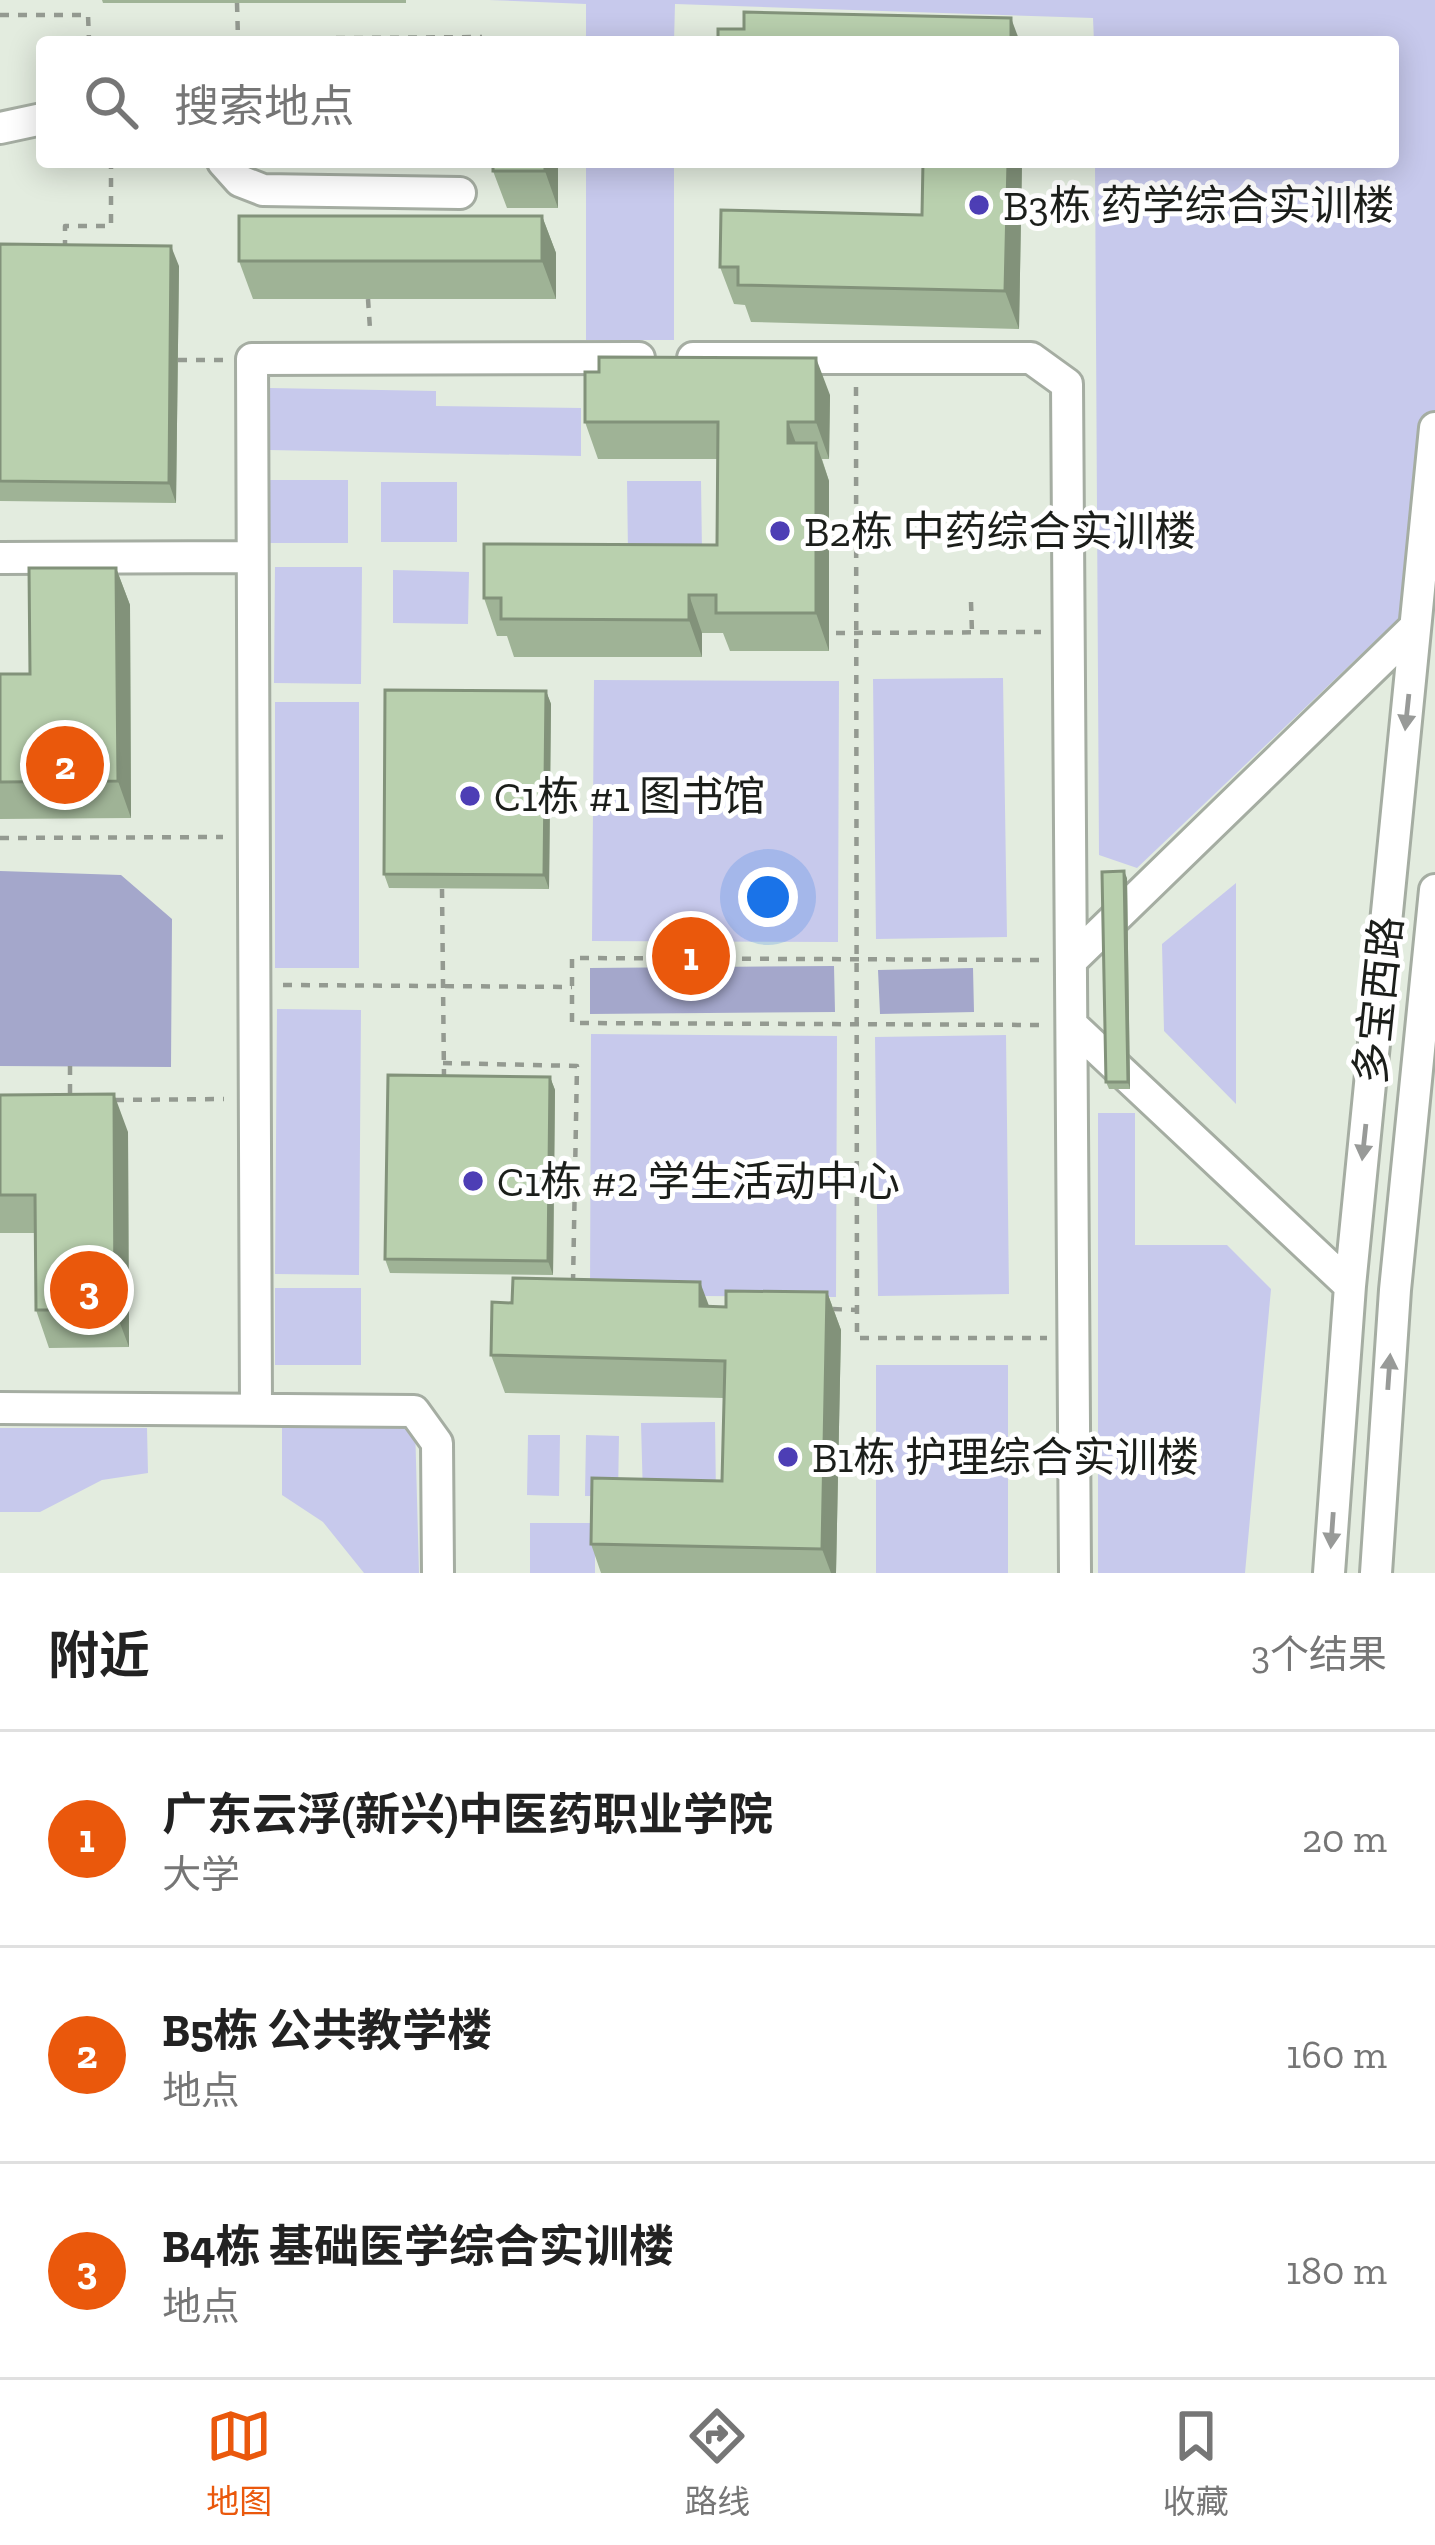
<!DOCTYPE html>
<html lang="zh">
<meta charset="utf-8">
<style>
body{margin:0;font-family:"Zilla Slab","Noto Sans SC",serif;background:#f6f6f6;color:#222}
.you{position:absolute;left:768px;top:897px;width:42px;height:42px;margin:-30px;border:9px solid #fff;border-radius:50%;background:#1a73e8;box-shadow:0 0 0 18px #1a73e833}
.badge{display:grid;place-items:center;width:78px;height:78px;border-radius:50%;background:#ea580c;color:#fff;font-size:39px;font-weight:700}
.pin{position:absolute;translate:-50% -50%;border:6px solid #fff;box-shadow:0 3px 12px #0006}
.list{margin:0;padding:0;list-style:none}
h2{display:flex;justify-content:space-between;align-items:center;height:156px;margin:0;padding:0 48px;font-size:51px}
h2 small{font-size:39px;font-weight:400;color:#767676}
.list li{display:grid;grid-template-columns:78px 1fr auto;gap:36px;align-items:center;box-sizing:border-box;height:216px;padding:0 48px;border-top:3px solid #e0e0e0}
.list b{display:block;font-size:45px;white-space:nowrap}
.list p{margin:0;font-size:39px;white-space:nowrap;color:#767676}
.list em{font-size:39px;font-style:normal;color:#767676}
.icon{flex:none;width:66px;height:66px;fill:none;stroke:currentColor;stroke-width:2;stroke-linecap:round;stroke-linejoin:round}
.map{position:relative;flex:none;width:1435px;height:1573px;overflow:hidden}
.search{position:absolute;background:#fff;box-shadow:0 6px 30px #0003;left:36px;right:36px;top:36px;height:132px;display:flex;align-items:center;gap:30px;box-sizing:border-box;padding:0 42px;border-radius:12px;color:#767676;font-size:45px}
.sheet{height:804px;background:#fff}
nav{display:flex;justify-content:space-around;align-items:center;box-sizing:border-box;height:168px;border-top:3px solid #e0e0e0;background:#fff;font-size:33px;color:#767676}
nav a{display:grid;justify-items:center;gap:6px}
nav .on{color:#ea580c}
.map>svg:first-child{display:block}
.green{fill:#c7c9ec}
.water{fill:#a4a7cb}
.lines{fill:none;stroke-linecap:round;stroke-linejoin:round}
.minor-casing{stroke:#a5ada2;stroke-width:36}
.path{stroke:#949a91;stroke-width:4.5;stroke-dasharray:9 9;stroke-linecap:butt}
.minor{stroke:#fff;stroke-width:30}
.wall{fill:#9fb396}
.shaded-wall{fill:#82927a}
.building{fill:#b9d0ae;stroke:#82927a;stroke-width:3}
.oneway{fill:#989a98}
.poi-dot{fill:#4d3eb5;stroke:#fff;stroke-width:4.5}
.labels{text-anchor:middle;stroke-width:10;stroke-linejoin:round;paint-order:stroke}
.poi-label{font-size:42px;fill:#1b1e1a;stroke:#fff;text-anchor:start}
.street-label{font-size:42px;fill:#1b1e1a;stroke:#fff}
</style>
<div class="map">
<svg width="1435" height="1573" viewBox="0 0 1435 1573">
<rect width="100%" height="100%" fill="#e3ecdf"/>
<path class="green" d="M 489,0 L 1435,0 L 1435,428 L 1418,600 L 1137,868 L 1099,855 L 1095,162 L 1393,162 L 1393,42 L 1094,42 L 1093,18 L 675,4 L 674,42 L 586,42 L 586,4 Z
M 586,162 L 674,162 L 674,340 L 586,340 Z
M 270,388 L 436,391 L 436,406 L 581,408 L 581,456 L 269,450 Z
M 265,480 L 348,480 L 348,543 L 265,543 Z
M 627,481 L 701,481 L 702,552 L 628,552 Z
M 381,482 L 457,482 L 457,542 L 381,542 Z
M 275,567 L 362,567 L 361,684 L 274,683 Z
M 393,570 L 469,572 L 468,624 L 393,623 Z
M 1003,678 L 1007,937 L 876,939 L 873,679 Z
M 594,680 L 839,681 L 838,942 L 592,941 Z
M 275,702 L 359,702 L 359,968 L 275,968 Z
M 1236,883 L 1236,1104 L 1164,1031 L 1162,944 Z
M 277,1009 L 361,1010 L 359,1275 L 275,1274 Z
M 591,1034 L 837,1036 L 836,1297 L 590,1295 Z
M 1006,1035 L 1009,1294 L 878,1296 L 875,1037 Z
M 1098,1113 L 1135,1113 L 1135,1245 L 1227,1245 L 1271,1289 L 1245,1573 L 1098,1573 Z
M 275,1288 L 361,1288 L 361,1365 L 275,1365 Z
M 876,1365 L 1008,1365 L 1008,1573 L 876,1573 Z
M 715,1422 L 716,1497 L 643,1498 L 641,1423 Z
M 282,1424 L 415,1424 L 419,1573 L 364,1573 L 323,1522 L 282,1495 Z
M 0,1428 L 147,1428 L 148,1473 L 102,1480 L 40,1512 L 0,1512 Z
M 528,1435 L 560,1435 L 559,1496 L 527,1495 Z
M 586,1435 L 619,1436 L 618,1496 L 585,1496 Z
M 530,1523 L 595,1523 L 595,1573 L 530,1573 Z"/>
<path class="water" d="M 0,871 L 121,875 L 172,919 L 171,1067 L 0,1066 Z
M 834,966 L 835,1012 L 590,1014 L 590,968 Z
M 973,968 L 974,1012 L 880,1014 L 878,970 Z"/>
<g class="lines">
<defs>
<path id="minor" d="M 0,128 L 42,119
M 223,162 L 240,181 L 263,190 L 460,193
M 693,358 L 1031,358 L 1067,384 L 1075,1573
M 0,558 L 252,557
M 1072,960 L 1415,627
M 1072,1025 L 1350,1286
M 0,1408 L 414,1411 L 437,1443 L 438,1573
M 256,1408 L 252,359 L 639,358
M 1329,1573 L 1350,1286 L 1435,428
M 1376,1573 L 1395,1290 L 1435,890"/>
</defs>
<use href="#minor" class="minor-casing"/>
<path class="path" d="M 237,3 L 238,39
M 0,15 L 88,15 L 89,40 L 482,37
M 65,249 L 65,226 L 111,226 L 111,162
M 368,299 L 370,329
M 178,360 L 223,360
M 856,387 L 857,1338 L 1047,1338
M 971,602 L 972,633
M 836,633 L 1041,632
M 0,838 L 223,837
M 442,889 L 444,1077
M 1039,960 L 572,958 L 572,1023 L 1043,1025
M 283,985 L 572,987
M 443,1063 L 577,1066 L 573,1283
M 70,1066 L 70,1100
M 115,1100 L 224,1099
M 833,1309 L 857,1310"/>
<use href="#minor" class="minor"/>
</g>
<path class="wall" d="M 102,0 L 406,0 L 406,3 L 103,3 Z
M 558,162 L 558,208 L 507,208 L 493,171 Z
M 923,162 L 1022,162 L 1019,329 L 751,322 L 745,305 L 734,304 L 720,267 L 922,215 Z
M 542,216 L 556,253 L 556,299 L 253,299 L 239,261 Z
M 0,244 L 179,266 L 176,503 L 0,501 Z
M 830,395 L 829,459 L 822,459 L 829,481 L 829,651 L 730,651 L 723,633 L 702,633 L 702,657 L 514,657 L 507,636 L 497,636 L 484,598 L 717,545 L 718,459 L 598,459 L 585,422 Z
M 116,568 L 130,605 L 131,818 L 0,819 L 0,674 L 30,674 Z
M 546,691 L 551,704 L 549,889 L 389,888 L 384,874 Z
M 1127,878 L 1130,1089 L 1109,1089 L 1106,1082 Z
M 550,1077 L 555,1090 L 553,1275 L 390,1273 L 385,1259 Z
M 0,1095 L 128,1132 L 129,1347 L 49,1348 L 36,1310 L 35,1233 L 0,1233 Z
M 827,1292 L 841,1330 L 836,1573 L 601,1573 L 591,1544 L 722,1481 L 724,1398 L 505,1393 L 491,1355 L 512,1303 L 726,1307 Z"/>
<path class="shaded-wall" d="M 1011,18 L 1020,42 L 1011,42 Z
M 545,162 L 558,162 L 558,208 L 545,171 Z
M 1008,162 L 1022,162 L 1019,329 L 1005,291 Z
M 542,216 L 556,253 L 556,299 L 542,261 Z
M 171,246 L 179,266 L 176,503 L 169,483 Z
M 816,358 L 830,395 L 829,459 L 816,422 Z
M 788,422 L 802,459 L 788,443 Z
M 816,443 L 829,481 L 829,651 L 816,613 Z
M 116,568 L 130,605 L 131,818 L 118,781 Z
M 689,595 L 702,633 L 702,657 L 689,620 Z
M 546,691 L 551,704 L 549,889 L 544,875 Z
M 1124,871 L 1127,878 L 1130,1089 L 1128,1082 Z
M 550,1077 L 555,1090 L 553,1275 L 548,1261 Z
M 114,1094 L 128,1132 L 129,1347 L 115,1310 Z
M 700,1282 L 714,1319 L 700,1306 Z
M 827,1292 L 841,1330 L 836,1573 L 831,1573 L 822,1549 Z"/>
<path class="building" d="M 744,12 L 1011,18 L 1011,42 L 718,42 L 718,29 L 744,29 Z
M 493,162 L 545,162 L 545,171 L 493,171 Z
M 923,162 L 1008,162 L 1005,291 L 738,285 L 738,267 L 720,267 L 721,210 L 922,215 Z
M 239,216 L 542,216 L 542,261 L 239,261 Z
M 0,244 L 171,246 L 169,483 L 0,481 Z
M 599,357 L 816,358 L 816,422 L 788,422 L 788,443 L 816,443 L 816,613 L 716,613 L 716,595 L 689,595 L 689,620 L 501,619 L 501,598 L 484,598 L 484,544 L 717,545 L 718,422 L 585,422 L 585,372 L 599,372 Z
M 29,568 L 116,568 L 118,781 L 0,782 L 0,674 L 30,674 Z
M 385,690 L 546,691 L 544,875 L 384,874 Z
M 1124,871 L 1128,1082 L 1106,1082 L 1102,872 Z
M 388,1075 L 550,1077 L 548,1261 L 385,1259 Z
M 114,1094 L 115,1310 L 36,1310 L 35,1195 L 0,1195 L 0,1095 Z
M 513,1278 L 700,1282 L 700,1306 L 726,1307 L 726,1291 L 827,1292 L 822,1549 L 591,1544 L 592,1478 L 722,1481 L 725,1361 L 491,1355 L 492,1302 L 512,1303 Z"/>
<defs><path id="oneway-solid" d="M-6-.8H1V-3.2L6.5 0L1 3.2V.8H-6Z" transform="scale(3)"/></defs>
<g class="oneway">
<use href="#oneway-solid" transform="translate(1407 712) rotate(96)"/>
<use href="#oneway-solid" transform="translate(1364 1142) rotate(96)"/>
<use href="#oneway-solid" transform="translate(1389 1372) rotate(-86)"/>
<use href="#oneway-solid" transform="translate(1332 1530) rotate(94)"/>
</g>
<g class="poi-dot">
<circle cx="979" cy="205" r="12"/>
<circle cx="780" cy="531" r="12"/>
<circle cx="470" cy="796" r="12"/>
<circle cx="473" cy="1181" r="12"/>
<circle cx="788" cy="1457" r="12"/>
</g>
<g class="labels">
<g class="poi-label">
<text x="1003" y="220">B3栋 药学综合实训楼</text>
<text x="804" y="546">B2栋 中药综合实训楼</text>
<text x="494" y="811">C1栋 #1 图书馆</text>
<text x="497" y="1196">C1栋 #2 学生活动中心</text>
<text x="812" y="1472">B1栋 护理综合实训楼</text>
</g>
<g class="street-label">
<text transform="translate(1378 1000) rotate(-84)" y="15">多宝西路</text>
</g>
</g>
</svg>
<div class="you"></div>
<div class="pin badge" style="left:691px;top:956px">1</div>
<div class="pin badge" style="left:65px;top:765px">2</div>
<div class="pin badge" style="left:89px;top:1290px">3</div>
<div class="search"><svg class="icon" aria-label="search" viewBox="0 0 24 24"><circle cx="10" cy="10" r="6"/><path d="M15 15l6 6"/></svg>搜索地点</div>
</div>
<section class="sheet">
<h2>附近<small>3个结果</small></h2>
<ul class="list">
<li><span class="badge">1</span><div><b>广东云浮(新兴)中医药职业学院</b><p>大学</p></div><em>20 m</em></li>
<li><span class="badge">2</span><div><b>B5栋 公共教学楼</b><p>地点</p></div><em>160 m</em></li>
<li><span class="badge">3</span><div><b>B4栋 基础医学综合实训楼</b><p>地点</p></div><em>180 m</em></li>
</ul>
</section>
<nav>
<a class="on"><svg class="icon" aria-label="map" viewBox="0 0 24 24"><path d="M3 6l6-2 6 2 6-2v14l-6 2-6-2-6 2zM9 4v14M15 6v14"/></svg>地图</a>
<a><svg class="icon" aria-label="directions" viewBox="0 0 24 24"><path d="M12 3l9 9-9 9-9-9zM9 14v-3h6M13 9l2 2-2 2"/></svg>路线</a>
<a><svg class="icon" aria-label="saved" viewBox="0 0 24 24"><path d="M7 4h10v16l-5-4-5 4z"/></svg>收藏</a>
</nav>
